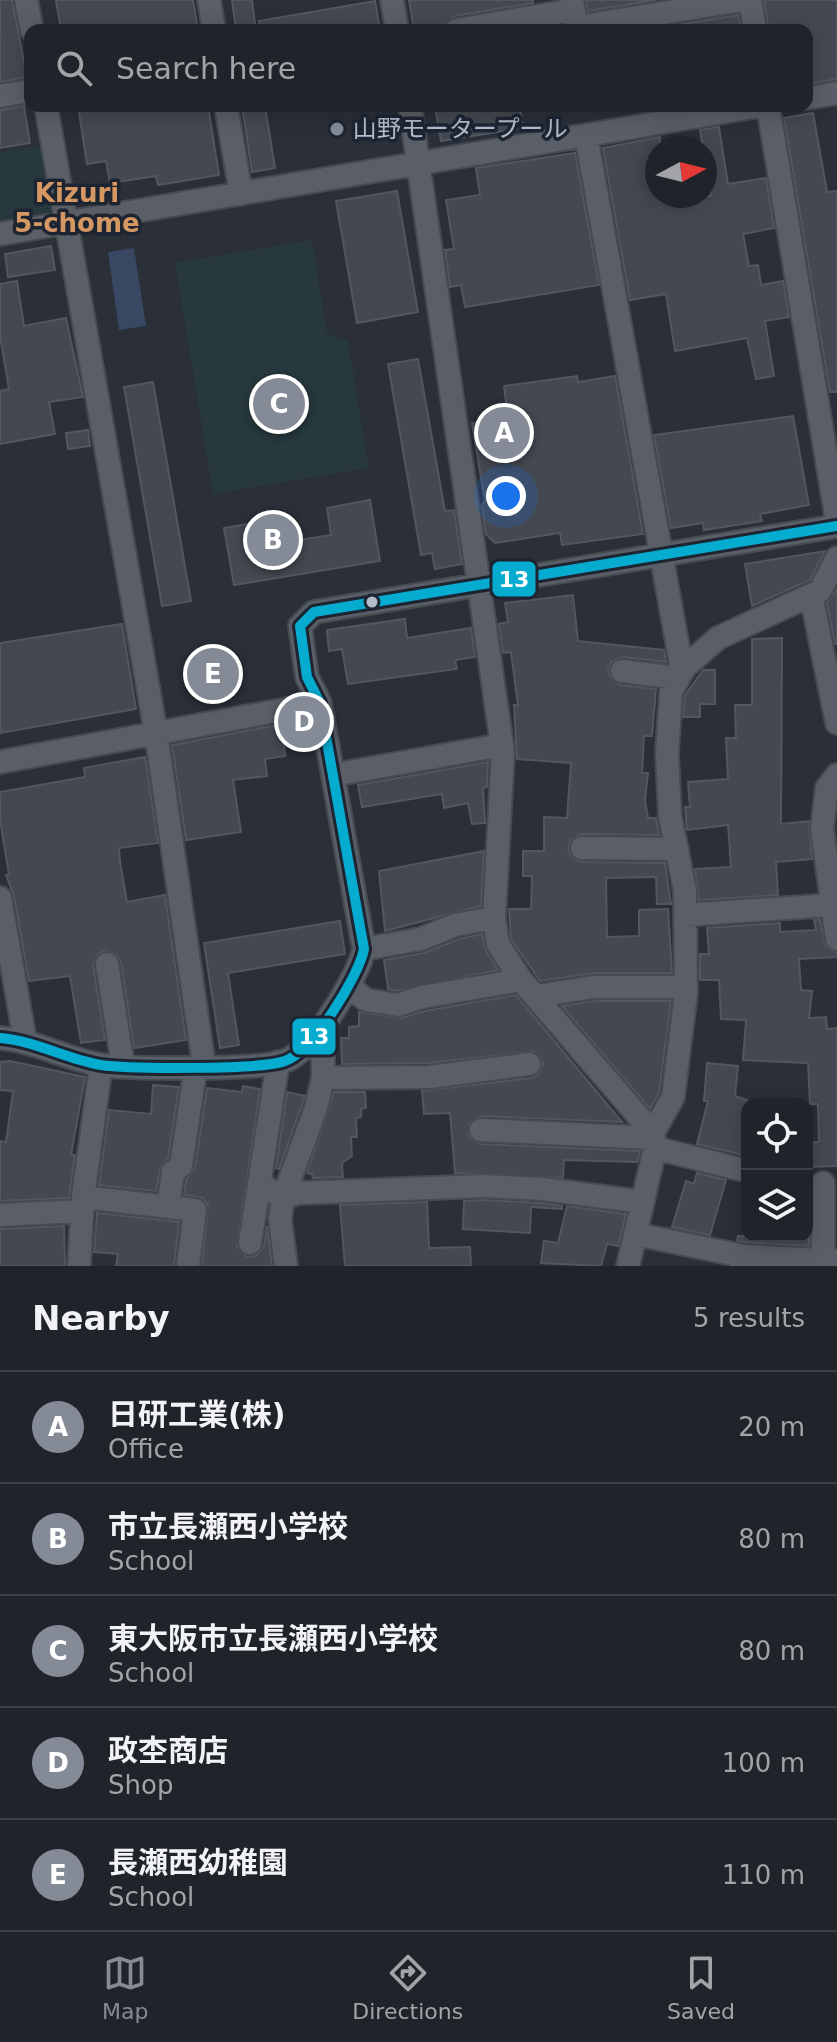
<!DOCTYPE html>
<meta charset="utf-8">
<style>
body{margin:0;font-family:"DejaVu Sans","Noto Sans JP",sans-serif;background:#2d2f36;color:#f1f3f6}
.controls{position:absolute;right:24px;bottom:24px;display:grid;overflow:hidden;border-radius:16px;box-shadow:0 4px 20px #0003}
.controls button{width:72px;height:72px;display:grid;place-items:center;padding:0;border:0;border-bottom:2px solid #3d4047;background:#20232a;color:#f1f3f6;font:40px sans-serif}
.compass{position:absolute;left:645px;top:136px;width:72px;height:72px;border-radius:50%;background:#20232a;box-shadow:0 4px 20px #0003;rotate:83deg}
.you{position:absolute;left:506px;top:496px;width:28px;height:28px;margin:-20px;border:6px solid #fff;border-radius:50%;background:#1a73e8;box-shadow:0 0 0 12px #1a73e833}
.badge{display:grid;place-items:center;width:52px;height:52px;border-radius:50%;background:#848a96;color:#fff;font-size:26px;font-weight:700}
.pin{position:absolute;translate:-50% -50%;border:4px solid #fff;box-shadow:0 2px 8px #0006}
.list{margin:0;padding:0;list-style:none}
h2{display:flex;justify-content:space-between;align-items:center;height:104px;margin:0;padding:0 32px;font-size:34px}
h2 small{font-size:26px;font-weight:400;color:#a2a4a8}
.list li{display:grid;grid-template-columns:52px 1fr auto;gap:24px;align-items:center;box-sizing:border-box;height:112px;padding:0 32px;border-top:2px solid #3d4047}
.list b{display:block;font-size:30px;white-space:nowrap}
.list p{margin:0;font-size:26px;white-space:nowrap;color:#a2a4a8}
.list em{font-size:26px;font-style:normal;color:#a2a4a8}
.icon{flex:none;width:44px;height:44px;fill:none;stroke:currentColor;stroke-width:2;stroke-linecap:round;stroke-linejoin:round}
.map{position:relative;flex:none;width:837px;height:1266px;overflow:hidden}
.search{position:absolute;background:#20232a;box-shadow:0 4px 20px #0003;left:24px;right:24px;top:24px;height:88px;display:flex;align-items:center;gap:20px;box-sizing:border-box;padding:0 28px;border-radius:16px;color:#a2a4a8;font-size:30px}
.sheet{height:664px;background:#20232a}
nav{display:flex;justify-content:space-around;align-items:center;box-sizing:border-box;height:112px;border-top:2px solid #3d4047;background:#20232a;font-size:22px;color:#a2a4a8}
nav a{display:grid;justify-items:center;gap:4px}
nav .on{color:#848a96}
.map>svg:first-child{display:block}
.green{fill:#27393e}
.water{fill:#384863}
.building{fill:#444850;stroke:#52575f;stroke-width:2}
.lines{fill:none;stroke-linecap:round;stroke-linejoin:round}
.minor-casing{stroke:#464a51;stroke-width:26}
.minor{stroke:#5a5e66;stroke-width:22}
.bus-1-casing{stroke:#1d2533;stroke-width:16}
.bus-1{stroke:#06acd0;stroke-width:10}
.poi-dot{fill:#848a96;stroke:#1d2533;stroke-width:3}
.bus-dot{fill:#b4bbc9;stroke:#1d2533;stroke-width:3}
.labels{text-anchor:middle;stroke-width:7;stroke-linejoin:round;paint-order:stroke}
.poi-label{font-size:24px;fill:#b4bbc9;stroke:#1d2533;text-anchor:start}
.neighbourhood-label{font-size:26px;font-weight:bold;fill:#d69862;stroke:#1d2533}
.line-badge{stroke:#1d2533;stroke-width:3}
.badge-label{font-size:22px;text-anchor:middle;font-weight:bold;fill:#fff}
</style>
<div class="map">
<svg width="837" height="1266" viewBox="0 0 837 1266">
<rect width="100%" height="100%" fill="#2a2f38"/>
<path class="green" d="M 47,145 L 59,215 L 0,225 L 0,152 Z
M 312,240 L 327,333 L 348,341 L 369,468 L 213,494 L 175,263 Z"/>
<path class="water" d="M 134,248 L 146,326 L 119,330 L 108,252 Z"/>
<path class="building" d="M 0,0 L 12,0 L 27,77 L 0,82 Z
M 56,0 L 193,0 L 198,30 L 61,30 Z
M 232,0 L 252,0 L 256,30 L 236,30 Z
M 409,0 L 533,0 L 533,3 L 455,16 L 444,25 L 414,30 Z
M 586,0 L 656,0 L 588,11 Z
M 764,0 L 837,0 L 837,79 L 807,84 L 807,30 L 769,30 Z
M 375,1 L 380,30 L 260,30 L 259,21 Z
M 738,15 L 741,30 L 646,30 Z
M 24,106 L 30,143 L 0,148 L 0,110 Z
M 78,106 L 208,106 L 219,175 L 158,185 L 156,176 L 110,183 L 106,161 L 87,164 Z
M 242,106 L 265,106 L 275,168 L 252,172 Z
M 435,106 L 520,106 L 523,128 L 441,141 Z
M 813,113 L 827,192 L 837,191 L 837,392 L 830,392 L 784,118 Z
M 719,127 L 728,184 L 766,178 L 774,228 L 743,234 L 749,266 L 758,265 L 761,285 L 783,281 L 789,317 L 765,321 L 774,376 L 756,379 L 747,338 L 675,351 L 666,294 L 630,300 L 603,148 L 660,137 L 657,196 L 711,196 L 700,130 Z
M 575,153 L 599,285 L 465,307 L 461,285 L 450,287 L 445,250 L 454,249 L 446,200 L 480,195 L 476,168 Z
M 397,191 L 418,312 L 357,323 L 336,201 Z
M 51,246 L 55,270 L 8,277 L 5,254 Z
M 17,281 L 24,326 L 66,318 L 83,397 L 49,402 L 55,434 L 0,444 L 0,391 L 9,389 L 0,336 L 0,284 Z
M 418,359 L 445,511 L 454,510 L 462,564 L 435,569 L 432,553 L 421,555 L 388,364 Z
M 577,376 L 578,382 L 615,376 L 643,534 L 562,545 L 560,533 L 495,543 L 486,534 L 482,505 L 485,501 L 472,423 L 508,418 L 504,386 Z
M 153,382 L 191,601 L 162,606 L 124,387 Z
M 793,416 L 809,505 L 760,514 L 762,521 L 704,530 L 703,523 L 671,528 L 654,435 Z
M 88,430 L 90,446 L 68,449 L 66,433 Z
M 370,500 L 380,561 L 234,585 L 224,528 L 264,521 L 268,545 L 331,535 L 327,508 Z
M 825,551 L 810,580 L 752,606 L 745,564 Z
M 837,589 L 837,644 L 835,644 L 827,603 Z
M 573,595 L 578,641 L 664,650 L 666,662 L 623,657 L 611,662 L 608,670 L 610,677 L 620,685 L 656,689 L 652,736 L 644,736 L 642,773 L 648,773 L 645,800 L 648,818 L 656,818 L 659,835 L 581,834 L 570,840 L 568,849 L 574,860 L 582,862 L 665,863 L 671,904 L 657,904 L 656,877 L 606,878 L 607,937 L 639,936 L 639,910 L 668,909 L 672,973 L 594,973 L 540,981 L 511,939 L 509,909 L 531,909 L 532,876 L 523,876 L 523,851 L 544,851 L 544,817 L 567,818 L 571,763 L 517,759 L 514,705 L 518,705 L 511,652 L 503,653 L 499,624 L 508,622 L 505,603 Z
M 405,619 L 407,638 L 471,628 L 475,657 L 455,660 L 457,669 L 348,684 L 342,649 L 329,651 L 327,630 Z
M 122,624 L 136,709 L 0,733 L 0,643 Z
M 782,638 L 781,824 L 809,821 L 812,859 L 776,862 L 778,895 L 699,900 L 695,869 L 731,867 L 728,825 L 687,830 L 685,807 L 690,807 L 688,782 L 728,779 L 726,738 L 736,738 L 735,705 L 752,705 L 752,639 Z
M 703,670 L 715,670 L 715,704 L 700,704 L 700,717 L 683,717 L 685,695 Z
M 309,719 L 312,739 L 284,744 L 285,756 L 265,759 L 267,776 L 233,780 L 241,832 L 186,840 L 172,745 Z
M 145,757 L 158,843 L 119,848 L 120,862 L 127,902 L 165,895 L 186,1040 L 134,1048 L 121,962 L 117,955 L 106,950 L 98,954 L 93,965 L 105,1040 L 81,1043 L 70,976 L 29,981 L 14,896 L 6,875 L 9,874 L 0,820 L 0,792 L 85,777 L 84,768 Z
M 488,762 L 487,787 L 483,788 L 485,823 L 472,824 L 468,803 L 444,808 L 442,794 L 362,807 L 358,785 Z
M 484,851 L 481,906 L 385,931 L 379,871 Z
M 814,920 L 820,920 L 826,947 L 837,953 L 837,957 L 799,959 L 801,990 L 812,991 L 809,1018 L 826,1017 L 827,1029 L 837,1028 L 837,1166 L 807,1167 L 807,1143 L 819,1142 L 818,1104 L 810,1104 L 808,1063 L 743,1060 L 746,1020 L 721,1019 L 719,980 L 700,980 L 700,954 L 709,954 L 707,928 L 780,923 L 780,932 L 816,930 Z
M 340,921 L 345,954 L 228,973 L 239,1045 L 220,1048 L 204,943 Z
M 482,934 L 486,951 L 498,970 L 397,991 L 388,989 L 384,960 L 424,953 L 459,939 Z
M 516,995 L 622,1122 L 481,1116 L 469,1123 L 469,1137 L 480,1144 L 640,1151 L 637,1162 L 564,1160 L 563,1178 L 455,1173 L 450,1113 L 424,1114 L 422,1091 L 532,1078 L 538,1075 L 543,1063 L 534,1051 L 429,1063 L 342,1064 L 341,1038 L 349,1038 L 349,1027 L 359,1026 L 359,1012 L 402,1018 L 425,1011 Z
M 595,1001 L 671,1001 L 659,1093 L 650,1109 L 562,1006 Z
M 10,1061 L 85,1077 L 71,1155 L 75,1155 L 69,1198 L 0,1201 L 0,1141 L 6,1142 L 13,1091 L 0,1090 L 0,1062 Z
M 707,1063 L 738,1066 L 735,1096 L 747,1100 L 747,1156 L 697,1144 L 708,1101 L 704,1101 Z
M 153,1085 L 179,1087 L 168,1158 L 160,1169 L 156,1191 L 99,1185 L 109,1110 L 151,1114 Z
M 243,1086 L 260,1089 L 237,1247 L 247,1257 L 256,1256 L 264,1246 L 267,1226 L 272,1266 L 202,1266 L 208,1205 L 203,1198 L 184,1195 L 186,1180 L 195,1168 L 207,1088 L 242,1092 Z
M 287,1092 L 305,1096 L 279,1169 L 276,1168 Z
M 334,1092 L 365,1092 L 366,1108 L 361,1109 L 361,1117 L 356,1118 L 357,1137 L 351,1137 L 352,1156 L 342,1163 L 343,1177 L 313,1178 L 312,1174 L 307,1173 Z
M 697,1173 L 726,1180 L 710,1235 L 672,1227 L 686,1181 L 694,1184 Z
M 484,1200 L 542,1203 L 562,1206 L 562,1209 L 531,1207 L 530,1233 L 463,1229 L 464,1201 Z
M 427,1202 L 429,1248 L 470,1247 L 471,1266 L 345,1266 L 340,1205 Z
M 567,1206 L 626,1214 L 618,1246 L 607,1244 L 601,1266 L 541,1263 L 544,1241 L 558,1243 Z
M 97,1213 L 179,1222 L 174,1266 L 116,1266 L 118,1254 L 94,1252 Z
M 64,1226 L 65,1266 L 0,1266 L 0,1229 Z
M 738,1236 L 809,1236 L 809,1246 L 745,1242 L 737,1241 Z"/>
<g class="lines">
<defs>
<path id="minor" d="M 26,0 L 32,30
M 209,0 L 214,30
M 392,0 L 397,30
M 572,0 L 577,27 L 743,0
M 750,0 L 755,30
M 457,30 L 574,10
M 0,96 L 30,91
M 807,98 L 837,93
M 46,106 L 156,733 L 204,1066
M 226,106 L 241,194
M 410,106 L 503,752 L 494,918 L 498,944 L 521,980 L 653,1133 L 655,1148 L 628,1266
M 768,106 L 837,521
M 586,135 L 682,670
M 0,234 L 759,106
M 811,595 L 837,723
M 622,671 L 678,678
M 0,762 L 320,703
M 333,775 L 502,745
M 837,775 L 827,788 L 822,828 L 837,939
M 582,848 L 677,849
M 0,898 L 25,1040
M 685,915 L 831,905
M 364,949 L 421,939 L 455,925 L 494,918
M 107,964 L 123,1065
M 349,986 L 366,1000 L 398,1005 L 422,997 L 521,980
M 536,996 L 594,987 L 686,987
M 0,1038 C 36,1041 66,1059 101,1065 C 128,1069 262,1070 285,1061 C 312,1052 359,976 364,949 L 320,703 L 307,677 L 300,626 L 314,612 L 837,526
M 323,1078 L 430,1077 L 529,1064
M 481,1130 L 654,1138
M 653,1133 L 673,1097 L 686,993 L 685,891 L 670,816 L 667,753 L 671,691 L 685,667 L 718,638 L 820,591 L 837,558
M 655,1148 L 747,1171
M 259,1183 L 283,1198 L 298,1193 L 484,1186 L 543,1189 L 643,1202
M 83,1197 L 195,1210 L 188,1266
M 168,1207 L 173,1172 L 181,1166 L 196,1066
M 0,1215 L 82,1211
M 635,1234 L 743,1256
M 250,1243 L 278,1062
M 823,1261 L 823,1183
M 79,1266 L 83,1197 L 101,1065
M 286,1266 L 280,1219 L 283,1198 L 316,1108 L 323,1078 L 323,1056 L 310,1042
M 741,1266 L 743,1256 L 837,1261"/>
</defs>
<use href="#minor" class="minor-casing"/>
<use href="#minor" class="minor"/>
<defs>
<path id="bus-1" d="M 0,1038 C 36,1041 66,1059 101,1065 C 128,1069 262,1070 285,1061 C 312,1052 359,976 364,949 L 320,703 L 307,677 L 300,626 L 314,612 L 837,526"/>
</defs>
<use href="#bus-1" class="bus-1-casing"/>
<use href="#bus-1" class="bus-1"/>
</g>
<circle class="poi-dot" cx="337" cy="129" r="8"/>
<circle class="bus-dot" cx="372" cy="602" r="7"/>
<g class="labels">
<g class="poi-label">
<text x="353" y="137">山野モータープール</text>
</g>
<g class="neighbourhood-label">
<text x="77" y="202">Kizuri<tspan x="77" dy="30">5-chome</tspan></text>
</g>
</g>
<g class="line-badge">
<rect x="491" y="560" width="46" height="38" rx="8" fill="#06acd0"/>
<rect x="291" y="1017" width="46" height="39" rx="8" fill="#06acd0"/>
</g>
<g class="badge-label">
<text x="514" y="587">13</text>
<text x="314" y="1044">13</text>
</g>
</svg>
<div class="controls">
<button><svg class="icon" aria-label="locate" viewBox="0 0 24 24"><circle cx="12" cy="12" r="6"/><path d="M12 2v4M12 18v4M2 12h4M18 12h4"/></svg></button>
<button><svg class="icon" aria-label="layers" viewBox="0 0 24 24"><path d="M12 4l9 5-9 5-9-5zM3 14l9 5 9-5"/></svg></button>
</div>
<svg class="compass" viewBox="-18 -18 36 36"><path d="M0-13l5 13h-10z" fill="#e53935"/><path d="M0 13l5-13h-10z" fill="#a2a4a8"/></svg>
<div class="you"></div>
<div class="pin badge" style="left:504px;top:433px">A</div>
<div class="pin badge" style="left:273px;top:540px">B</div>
<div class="pin badge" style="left:279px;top:404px">C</div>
<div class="pin badge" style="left:304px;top:722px">D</div>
<div class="pin badge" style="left:213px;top:674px">E</div>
<div class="search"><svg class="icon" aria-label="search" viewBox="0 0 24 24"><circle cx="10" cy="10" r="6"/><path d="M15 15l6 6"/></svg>Search here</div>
</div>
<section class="sheet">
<h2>Nearby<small>5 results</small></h2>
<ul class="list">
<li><span class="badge">A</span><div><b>日研工業(株)</b><p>Office</p></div><em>20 m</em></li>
<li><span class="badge">B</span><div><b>市立長瀬西小学校</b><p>School</p></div><em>80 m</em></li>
<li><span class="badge">C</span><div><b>東大阪市立長瀬西小学校</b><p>School</p></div><em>80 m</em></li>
<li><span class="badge">D</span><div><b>政杢商店</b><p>Shop</p></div><em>100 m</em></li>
<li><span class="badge">E</span><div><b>長瀬西幼稚園</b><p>School</p></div><em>110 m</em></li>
</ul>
</section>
<nav>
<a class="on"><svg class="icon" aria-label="map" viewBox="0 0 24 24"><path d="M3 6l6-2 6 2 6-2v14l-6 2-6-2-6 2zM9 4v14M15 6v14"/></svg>Map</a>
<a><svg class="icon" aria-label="directions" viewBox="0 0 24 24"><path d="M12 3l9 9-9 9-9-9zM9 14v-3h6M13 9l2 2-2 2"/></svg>Directions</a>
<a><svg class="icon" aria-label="saved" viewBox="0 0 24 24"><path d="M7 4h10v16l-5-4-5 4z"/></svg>Saved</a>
</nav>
